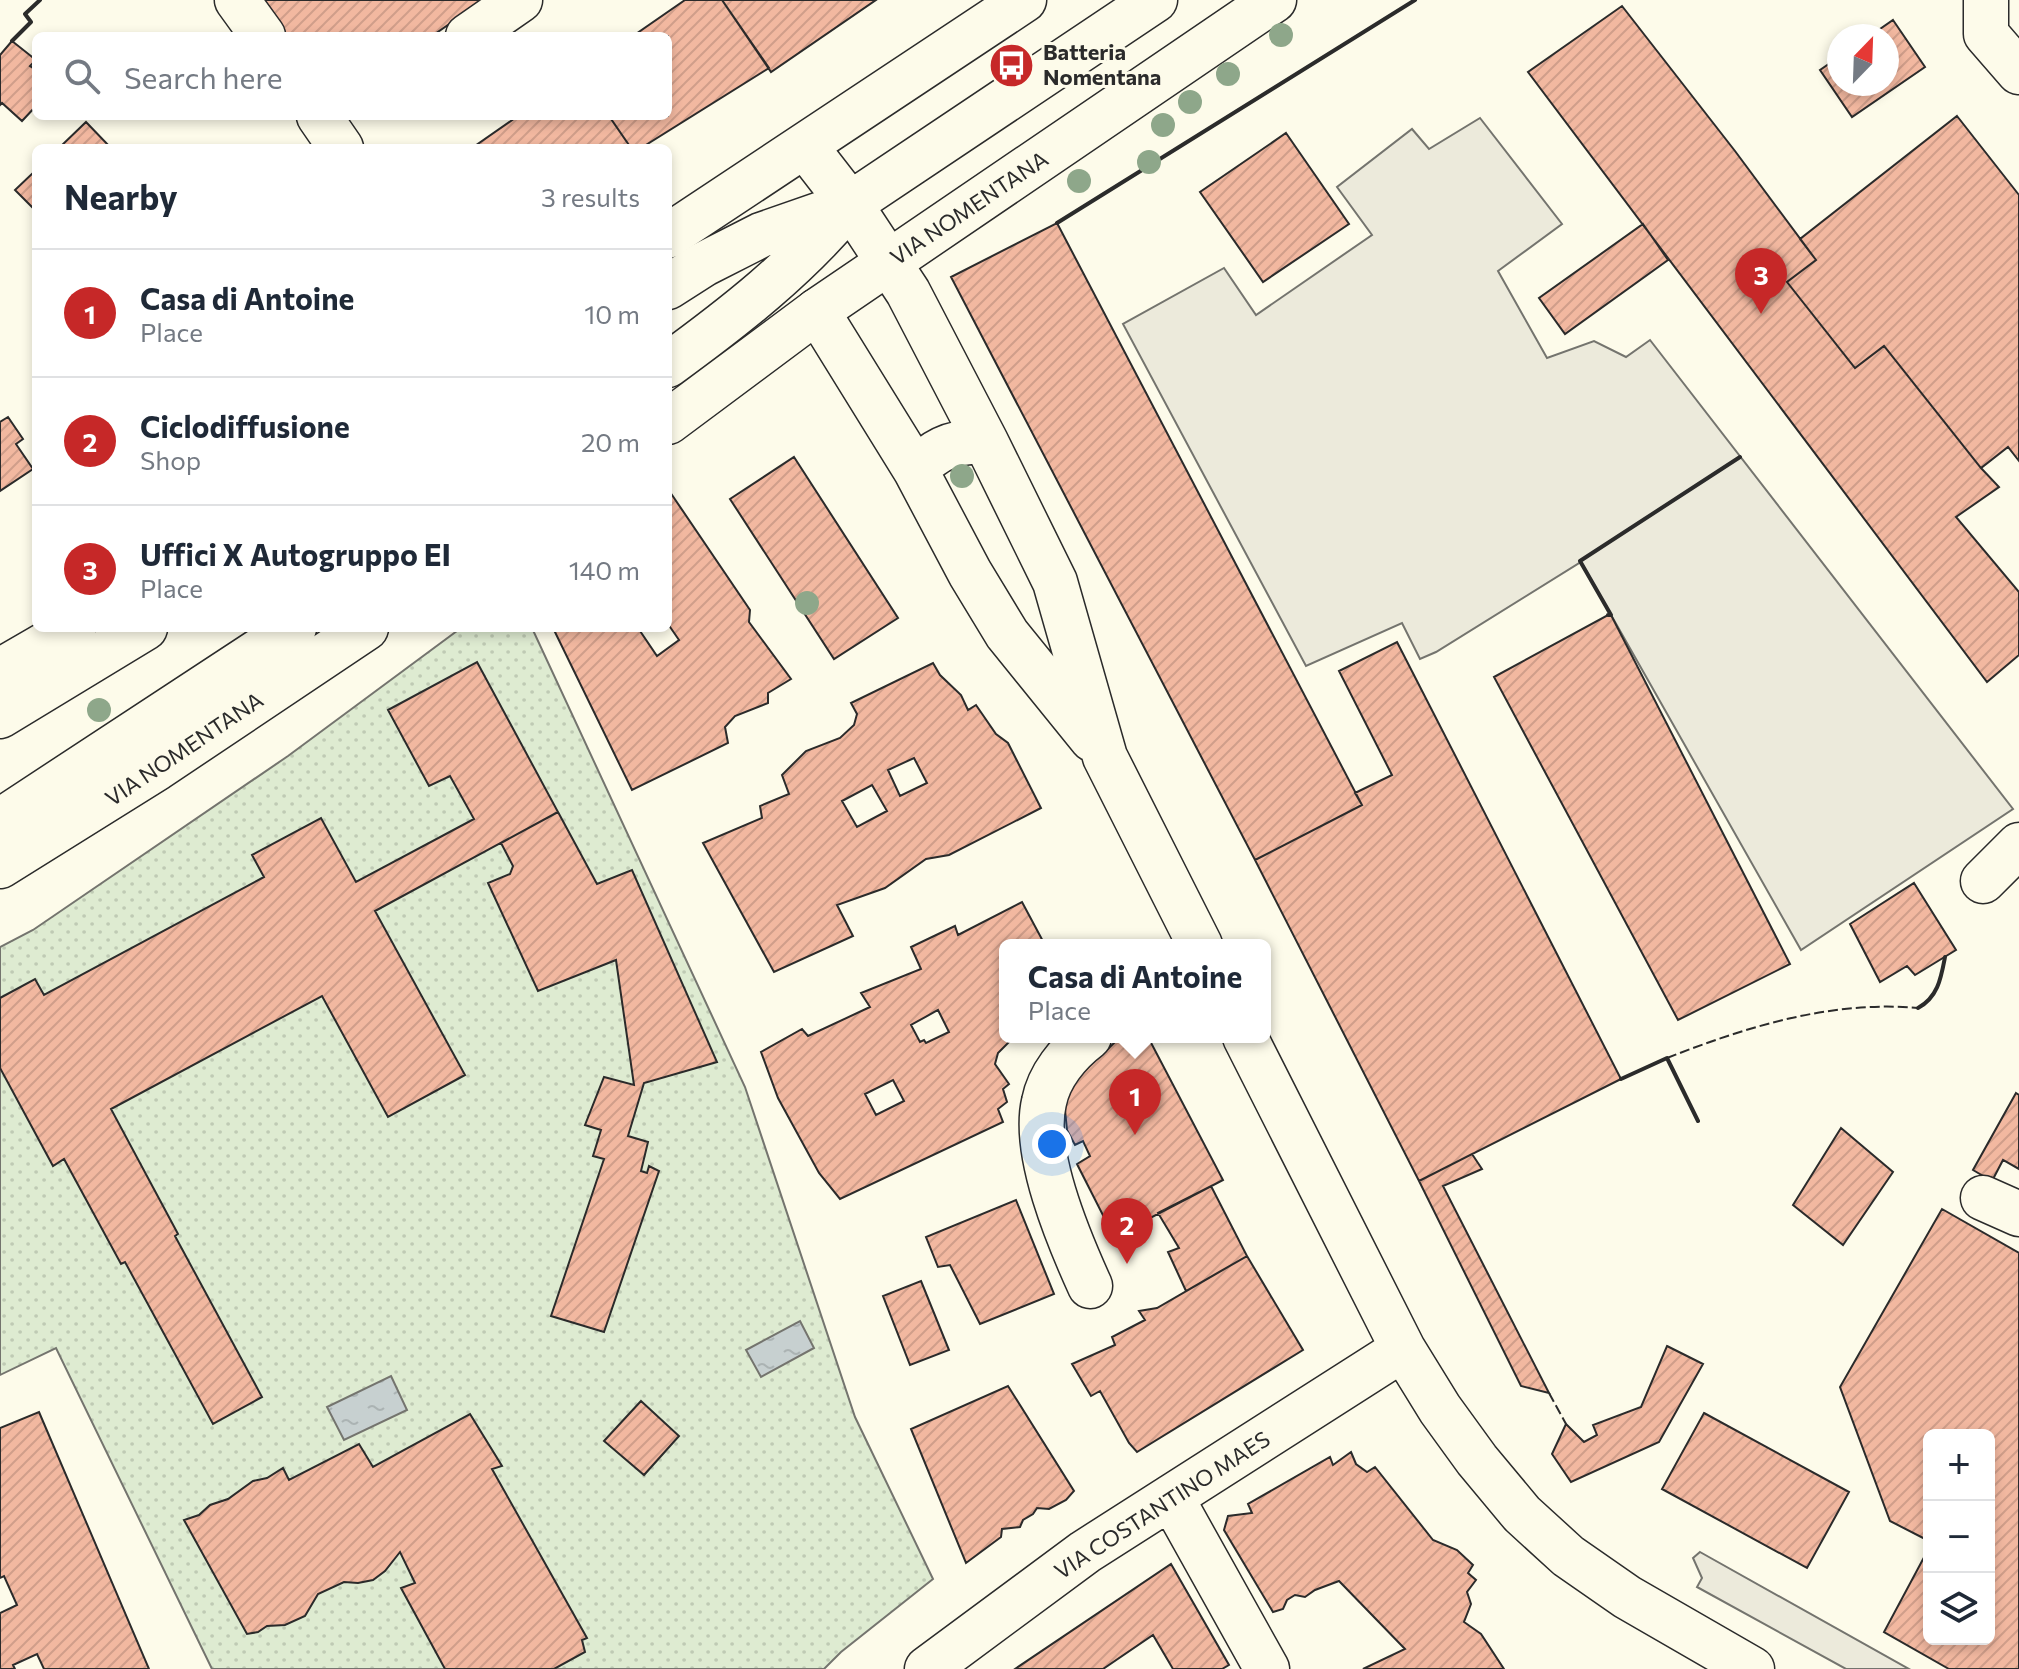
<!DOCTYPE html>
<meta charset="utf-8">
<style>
body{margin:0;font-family:Commissioner,sans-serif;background:#f6f6f7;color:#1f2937}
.controls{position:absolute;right:24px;bottom:24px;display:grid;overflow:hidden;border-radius:12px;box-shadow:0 4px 12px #0003}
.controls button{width:72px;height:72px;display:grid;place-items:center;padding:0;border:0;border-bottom:2px solid #e0e1e3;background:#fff;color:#1f2937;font:40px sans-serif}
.compass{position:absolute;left:1827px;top:24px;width:72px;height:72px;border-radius:50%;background:#fff;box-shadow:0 4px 12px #0003;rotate:23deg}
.you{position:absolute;left:1052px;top:1144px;width:28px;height:28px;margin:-20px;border:6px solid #fff;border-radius:50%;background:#1a73e8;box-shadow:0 0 0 12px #1a73e833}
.badge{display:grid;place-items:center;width:52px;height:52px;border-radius:50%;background:#c62828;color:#fff;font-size:26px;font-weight:700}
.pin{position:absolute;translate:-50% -66px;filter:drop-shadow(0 2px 4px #0008)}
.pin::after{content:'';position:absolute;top:42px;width:28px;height:24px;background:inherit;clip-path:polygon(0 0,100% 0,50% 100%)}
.popup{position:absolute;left:999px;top:939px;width:272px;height:104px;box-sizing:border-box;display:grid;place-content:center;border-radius:12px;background:#fff;filter:drop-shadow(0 2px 6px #0005);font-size:26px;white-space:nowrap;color:#747a83}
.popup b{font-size:30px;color:#1f2937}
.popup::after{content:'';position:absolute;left:50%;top:100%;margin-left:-16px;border:16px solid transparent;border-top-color:#fff}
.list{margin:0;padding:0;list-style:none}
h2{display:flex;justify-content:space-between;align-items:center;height:104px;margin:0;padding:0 32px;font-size:34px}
h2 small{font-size:26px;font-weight:400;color:#747a83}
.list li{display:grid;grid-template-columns:52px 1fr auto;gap:24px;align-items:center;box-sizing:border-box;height:128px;padding:0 32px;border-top:2px solid #e0e1e3}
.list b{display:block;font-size:30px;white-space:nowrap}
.list p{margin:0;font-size:26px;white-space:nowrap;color:#747a83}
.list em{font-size:26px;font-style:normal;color:#747a83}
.icon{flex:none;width:44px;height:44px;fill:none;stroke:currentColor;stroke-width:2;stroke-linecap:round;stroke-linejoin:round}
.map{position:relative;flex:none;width:2019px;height:1669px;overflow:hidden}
.search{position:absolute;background:#fff;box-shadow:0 4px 12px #0003;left:32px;top:32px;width:640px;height:88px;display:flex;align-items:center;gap:20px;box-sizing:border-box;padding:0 28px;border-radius:12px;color:#747a83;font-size:30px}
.panel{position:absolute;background:#fff;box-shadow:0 4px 12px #0003;left:32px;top:144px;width:640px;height:488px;border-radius:12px}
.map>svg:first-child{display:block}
.park{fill:url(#park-dots);stroke:#74746e;stroke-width:2}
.parking{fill:#eceadb;stroke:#74746e;stroke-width:2}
.water{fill:url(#water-ripples);stroke:#74746e;stroke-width:2}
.building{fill:url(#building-hatch);stroke:#2b2b2b;stroke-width:2;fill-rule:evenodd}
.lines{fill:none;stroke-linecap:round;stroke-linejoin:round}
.minor-casing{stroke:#2b2b2b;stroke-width:47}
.major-casing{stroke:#2b2b2b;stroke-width:47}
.minor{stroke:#fdfbea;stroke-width:44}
.major{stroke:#fdfbea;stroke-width:44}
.fence{stroke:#2b2b2b;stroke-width:2;stroke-dasharray:10 4;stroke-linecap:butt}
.wall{stroke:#2b2b2b;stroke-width:4}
.tree{fill:#8ea78a}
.labels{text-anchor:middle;stroke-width:6;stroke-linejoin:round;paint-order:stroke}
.poi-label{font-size:22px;font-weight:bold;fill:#2b2b2b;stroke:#fdfbea;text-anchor:start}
.street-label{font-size:22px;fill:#2b2b2b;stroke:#fdfbea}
</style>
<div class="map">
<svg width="2019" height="1669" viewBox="0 0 2019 1669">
<defs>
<pattern id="park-dots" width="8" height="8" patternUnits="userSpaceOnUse" patternTransform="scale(2)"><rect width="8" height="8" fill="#deebd1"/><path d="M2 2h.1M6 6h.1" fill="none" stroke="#bfcab4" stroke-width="1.8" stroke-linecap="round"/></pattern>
<pattern id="water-ripples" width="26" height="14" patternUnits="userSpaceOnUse" patternTransform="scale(2)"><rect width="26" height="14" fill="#c7d0d0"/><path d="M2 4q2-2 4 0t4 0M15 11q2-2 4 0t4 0" fill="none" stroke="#abb3b3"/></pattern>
<pattern id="building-hatch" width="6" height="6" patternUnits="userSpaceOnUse" patternTransform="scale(2)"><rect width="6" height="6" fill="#f2b8a0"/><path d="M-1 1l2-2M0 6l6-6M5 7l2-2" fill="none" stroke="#d09e8a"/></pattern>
</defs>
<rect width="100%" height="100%" fill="#fdfbea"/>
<path class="park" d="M 461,628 L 532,628 L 745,1087 L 855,1417 L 933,1579 L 841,1652 L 824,1669 L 212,1669 L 56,1348 L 0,1375 L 0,947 L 33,930 L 288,756 Z"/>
<path class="parking" d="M 1480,118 L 1562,224 L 1498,271 L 1547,358 L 1594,341 L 1626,357 L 1650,340 L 2013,809 L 1801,950 L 1581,562 L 1436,652 L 1420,659 L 1402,623 L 1306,666 L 1123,324 L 1224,268 L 1256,315 L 1372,235 L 1337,187 L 1412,129 L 1429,149 Z
M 1700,1552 L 1909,1669 L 1846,1669 L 1697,1587 L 1702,1578 L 1693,1558 Z"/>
<path class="water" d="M 800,1321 L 814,1348 L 761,1377 L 746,1350 Z
M 391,1376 L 407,1410 L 344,1440 L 327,1407 Z"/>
<path class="building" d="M 261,0 L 484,0 L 432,36 L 286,36 Z
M 685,0 L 722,0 L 769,68 L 641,148 L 631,148 L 609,116 L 668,116 L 668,36 L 633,36 Z
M 722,0 L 876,0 L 771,72 Z
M 1622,6 L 1735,151 L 1816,260 L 1787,282 L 1855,368 L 1884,346 L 1981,468 L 1999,487 L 1956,517 L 2019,592 L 2019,655 L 1987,682 L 1528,72 Z
M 1893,20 L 1925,67 L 1852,117 L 1820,70 L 1839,57 L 1839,84 L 1887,84 L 1887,36 L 1870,36 Z
M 12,41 L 36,60 L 30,66 L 36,70 L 36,106 L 22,121 L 2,103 L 0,105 L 0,55 Z
M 518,116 L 609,116 L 631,148 L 472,148 Z
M 1957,116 L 2019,195 L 2019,461 L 2008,447 L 1981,468 L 1884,346 L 1855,368 L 1787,282 L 1816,260 L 1800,239 Z
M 86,122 L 111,148 L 59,148 Z
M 1286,133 L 1349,224 L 1263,282 L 1200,192 Z
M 36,170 L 36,211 L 15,190 Z
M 1057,223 L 1362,805 L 1255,860 L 951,277 Z
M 1643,224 L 1668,260 L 1565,334 L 1539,298 Z
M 8,417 L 23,439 L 16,444 L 33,469 L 0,491 L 0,422 Z
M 794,457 L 898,618 L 834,659 L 730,499 Z
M 670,492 L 750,610 L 749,622 L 791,679 L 768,693 L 768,703 L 735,716 L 725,727 L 728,743 L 632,790 L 553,628 L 638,628 L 657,656 L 679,640 L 668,624 L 668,494 Z
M 1608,615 L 1611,615 L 1790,964 L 1678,1020 L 1494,677 Z
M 1397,642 L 1621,1079 L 1419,1181 L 1255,860 L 1362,805 L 1355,793 L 1392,775 L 1339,671 Z
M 477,662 L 558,812 L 375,911 L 465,1075 L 388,1117 L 322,996 L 111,1109 L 178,1234 L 175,1236 L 262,1397 L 213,1424 L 125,1262 L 121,1264 L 64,1159 L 53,1166 L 0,1068 L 0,998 L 35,979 L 44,995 L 264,877 L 252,855 L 321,818 L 356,882 L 474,819 L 450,776 L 429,786 L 388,710 Z
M 933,663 L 940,675 L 961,695 L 968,710 L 976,705 L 996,734 L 1008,743 L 1041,808 L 949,855 L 926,859 L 885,888 L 837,905 L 853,936 L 774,972 L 703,843 L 762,818 L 760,806 L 789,794 L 782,775 L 806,751 L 840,738 L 854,725 L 857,714 L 851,703 ZM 914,758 L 927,783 L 900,796 L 888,770 ZM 872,785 L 887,811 L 857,827 L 842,801 Z
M 558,812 L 597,884 L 632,870 L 717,1062 L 644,1083 L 628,1136 L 648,1142 L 641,1171 L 647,1173 L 649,1166 L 659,1171 L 604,1332 L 551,1316 L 604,1159 L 593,1156 L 601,1130 L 585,1125 L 604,1077 L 634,1085 L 616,960 L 538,991 L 488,883 L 510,874 L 513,866 L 501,843 Z
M 1914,883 L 1956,950 L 1915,975 L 1907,966 L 1880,982 L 1850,924 Z
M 1022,902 L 1045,945 L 1005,945 L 1005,1037 L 1014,1037 L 998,1053 L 995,1064 L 1009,1084 L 1003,1089 L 1007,1102 L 998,1109 L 1003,1122 L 840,1199 L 819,1173 L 778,1098 L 761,1052 L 802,1029 L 808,1036 L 870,1007 L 861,993 L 921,969 L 911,947 L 955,926 L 958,935 ZM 938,1010 L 949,1032 L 926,1043 L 924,1040 L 920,1042 L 911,1025 ZM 893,1080 L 904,1101 L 876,1115 L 865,1094 Z
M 1120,1037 L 1148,1037 L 1223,1180 L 1114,1237 L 1077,1164 L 1090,1156 L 1083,1141 L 1075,1145 L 1067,1130 L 1064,1100 L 1074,1072 L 1103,1054 Z
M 2016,1093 L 2019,1095 L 2019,1169 L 2003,1160 L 1992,1181 L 1973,1170 Z
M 1841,1128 L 1893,1172 L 1843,1245 L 1793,1205 Z
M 1472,1154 L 1482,1169 L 1443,1186 L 1549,1393 L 1521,1386 L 1419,1181 Z
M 1211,1186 L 1247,1256 L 1186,1291 L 1168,1252 L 1179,1248 L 1158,1213 Z
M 1016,1200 L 1054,1294 L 980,1324 L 950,1265 L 938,1267 L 926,1237 Z
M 1942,1209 L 2019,1253 L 2019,1669 L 1949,1669 L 1884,1632 L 1929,1548 L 1929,1639 L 1989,1639 L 1989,1435 L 1929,1435 L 1929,1541 L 1890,1521 L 1840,1387 Z
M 1247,1256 L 1303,1350 L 1137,1452 L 1129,1443 L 1100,1391 L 1091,1396 L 1072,1364 L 1115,1345 L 1112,1337 L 1145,1320 L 1139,1311 L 1157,1308 Z
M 921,1281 L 949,1350 L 910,1365 L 883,1296 Z
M 1667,1346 L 1703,1364 L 1659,1442 L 1571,1482 L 1552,1454 L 1566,1424 L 1584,1442 L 1597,1435 L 1593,1425 L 1641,1407 Z
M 1008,1386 L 1074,1491 L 1066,1500 L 1049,1509 L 1037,1508 L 1033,1514 L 1023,1520 L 1020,1527 L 1002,1529 L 1001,1537 L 966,1563 L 911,1429 Z
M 641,1401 L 679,1436 L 644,1475 L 604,1441 Z
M 39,1412 L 149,1669 L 44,1669 L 37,1654 L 13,1665 L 15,1669 L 0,1669 L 0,1613 L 17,1605 L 4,1576 L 0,1578 L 0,1428 Z
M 1704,1413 L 1849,1492 L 1807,1568 L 1662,1489 Z
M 470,1414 L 502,1466 L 492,1469 L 587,1638 L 582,1640 L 585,1652 L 554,1669 L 445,1669 L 401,1588 L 415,1583 L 400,1552 L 385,1571 L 373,1580 L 358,1583 L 344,1582 L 318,1594 L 305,1616 L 285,1625 L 267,1626 L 258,1632 L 247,1634 L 184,1520 L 199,1515 L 210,1505 L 228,1499 L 253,1481 L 267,1478 L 283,1468 L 289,1480 L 359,1444 L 373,1467 Z
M 1351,1452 L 1356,1464 L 1367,1472 L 1375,1467 L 1433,1540 L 1457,1550 L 1473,1565 L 1468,1573 L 1476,1580 L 1467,1592 L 1471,1604 L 1464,1622 L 1481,1634 L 1504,1669 L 1363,1669 L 1405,1649 L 1339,1581 L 1315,1590 L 1305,1597 L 1295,1595 L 1287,1600 L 1283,1609 L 1273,1612 L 1224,1530 L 1228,1516 L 1252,1513 L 1248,1504 L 1330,1457 L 1333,1465 Z
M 1171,1564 L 1229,1665 L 1222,1669 L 1173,1669 L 1153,1635 L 1103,1669 L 1015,1669 Z"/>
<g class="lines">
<defs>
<path id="minor" d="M 237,0 L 263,36
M 1986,0 L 1986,34 L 2019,72
M 468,36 L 520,0
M 319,116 L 341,148
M 805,146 L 850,204 L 908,292 L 986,442 L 1055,582 L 1105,757 L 1200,945
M 668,287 L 704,264 L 761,235 L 850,204 L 1155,0
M 817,311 L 916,471 L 970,573 L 1007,634 L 1092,739
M 668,365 C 734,317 798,267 850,204
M 916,471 C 934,448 957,440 986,442
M 0,716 L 145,628
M 0,821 L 294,628
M 1983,881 L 2019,845
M 1089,1037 C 1068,1053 1049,1076 1044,1102 C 1032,1153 1069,1240 1090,1286
M 1245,1037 L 1403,1349 L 1440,1409 L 1477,1460 L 1522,1514 L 1568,1556 L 1627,1597 L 1752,1669
M 1983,1198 L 2019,1214
M 1171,1497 L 1267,1669
M 927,1669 L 1085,1552 L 1403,1349"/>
<path id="major" d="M 668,236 L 1024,0
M 668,422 L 817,311 L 1274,0
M 0,671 L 74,628
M 0,866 L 157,768 L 366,628"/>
</defs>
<use href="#minor" class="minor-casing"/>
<use href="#major" class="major-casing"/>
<use href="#minor" class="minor"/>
<use href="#major" class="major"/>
<path class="fence" d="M 1667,1058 C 1746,1027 1832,1000 1918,1008
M 1549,1393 L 1566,1424"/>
<path class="wall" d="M 12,41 L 31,22 L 25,14 L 40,0
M 1057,223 L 1415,0
M 1608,615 L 1611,615 L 1580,561 L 1740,457
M 1918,1008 C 1938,997 1941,978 1945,957
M 1621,1079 L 1667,1058 L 1698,1121"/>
</g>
<g class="tree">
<circle cx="1281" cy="35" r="12"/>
<circle cx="1228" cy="74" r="12"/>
<circle cx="1190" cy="102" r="12"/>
<circle cx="1163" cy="125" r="12"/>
<circle cx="1149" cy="162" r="12"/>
<circle cx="1079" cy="181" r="12"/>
<circle cx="962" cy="476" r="12"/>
<circle cx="807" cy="603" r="12"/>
<circle cx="99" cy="710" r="12"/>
</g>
<defs>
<symbol id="bus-disc" viewBox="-11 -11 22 22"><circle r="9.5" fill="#c62828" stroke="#fdfbea"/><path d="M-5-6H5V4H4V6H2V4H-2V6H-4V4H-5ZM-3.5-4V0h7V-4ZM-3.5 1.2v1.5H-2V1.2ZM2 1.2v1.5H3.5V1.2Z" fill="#fff"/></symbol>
</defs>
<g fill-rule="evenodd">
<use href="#bus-disc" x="986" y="40" width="51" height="51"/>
</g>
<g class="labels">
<g class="poi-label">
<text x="1043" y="60">Batteria<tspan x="1043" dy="25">Nomentana</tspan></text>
</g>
<g class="street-label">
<text transform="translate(969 208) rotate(-34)" y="8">VIA NOMENTANA</text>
<text transform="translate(184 749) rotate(-34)" y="8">VIA NOMENTANA</text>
<text transform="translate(1162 1505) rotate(-33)" y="8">VIA COSTANTINO MAES</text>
</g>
</g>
</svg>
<div class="controls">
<button>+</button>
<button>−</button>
<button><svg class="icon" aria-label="layers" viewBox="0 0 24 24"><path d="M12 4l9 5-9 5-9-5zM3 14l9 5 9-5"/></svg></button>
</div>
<svg class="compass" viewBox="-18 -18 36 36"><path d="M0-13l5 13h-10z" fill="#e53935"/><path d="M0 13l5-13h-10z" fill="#747a83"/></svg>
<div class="you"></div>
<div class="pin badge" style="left:1135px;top:1135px">1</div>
<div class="popup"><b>Casa di Antoine</b>Place</div>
<div class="pin badge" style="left:1127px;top:1264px">2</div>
<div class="pin badge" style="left:1761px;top:314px">3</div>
<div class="search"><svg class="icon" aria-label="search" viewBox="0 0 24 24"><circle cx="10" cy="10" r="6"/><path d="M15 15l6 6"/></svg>Search here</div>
<section class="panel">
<h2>Nearby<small>3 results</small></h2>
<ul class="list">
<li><span class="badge">1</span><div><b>Casa di Antoine</b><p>Place</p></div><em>10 m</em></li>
<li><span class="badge">2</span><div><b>Ciclodiffusione</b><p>Shop</p></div><em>20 m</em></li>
<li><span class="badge">3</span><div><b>Uffici X Autogruppo EI</b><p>Place</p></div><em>140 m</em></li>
</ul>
</section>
</div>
